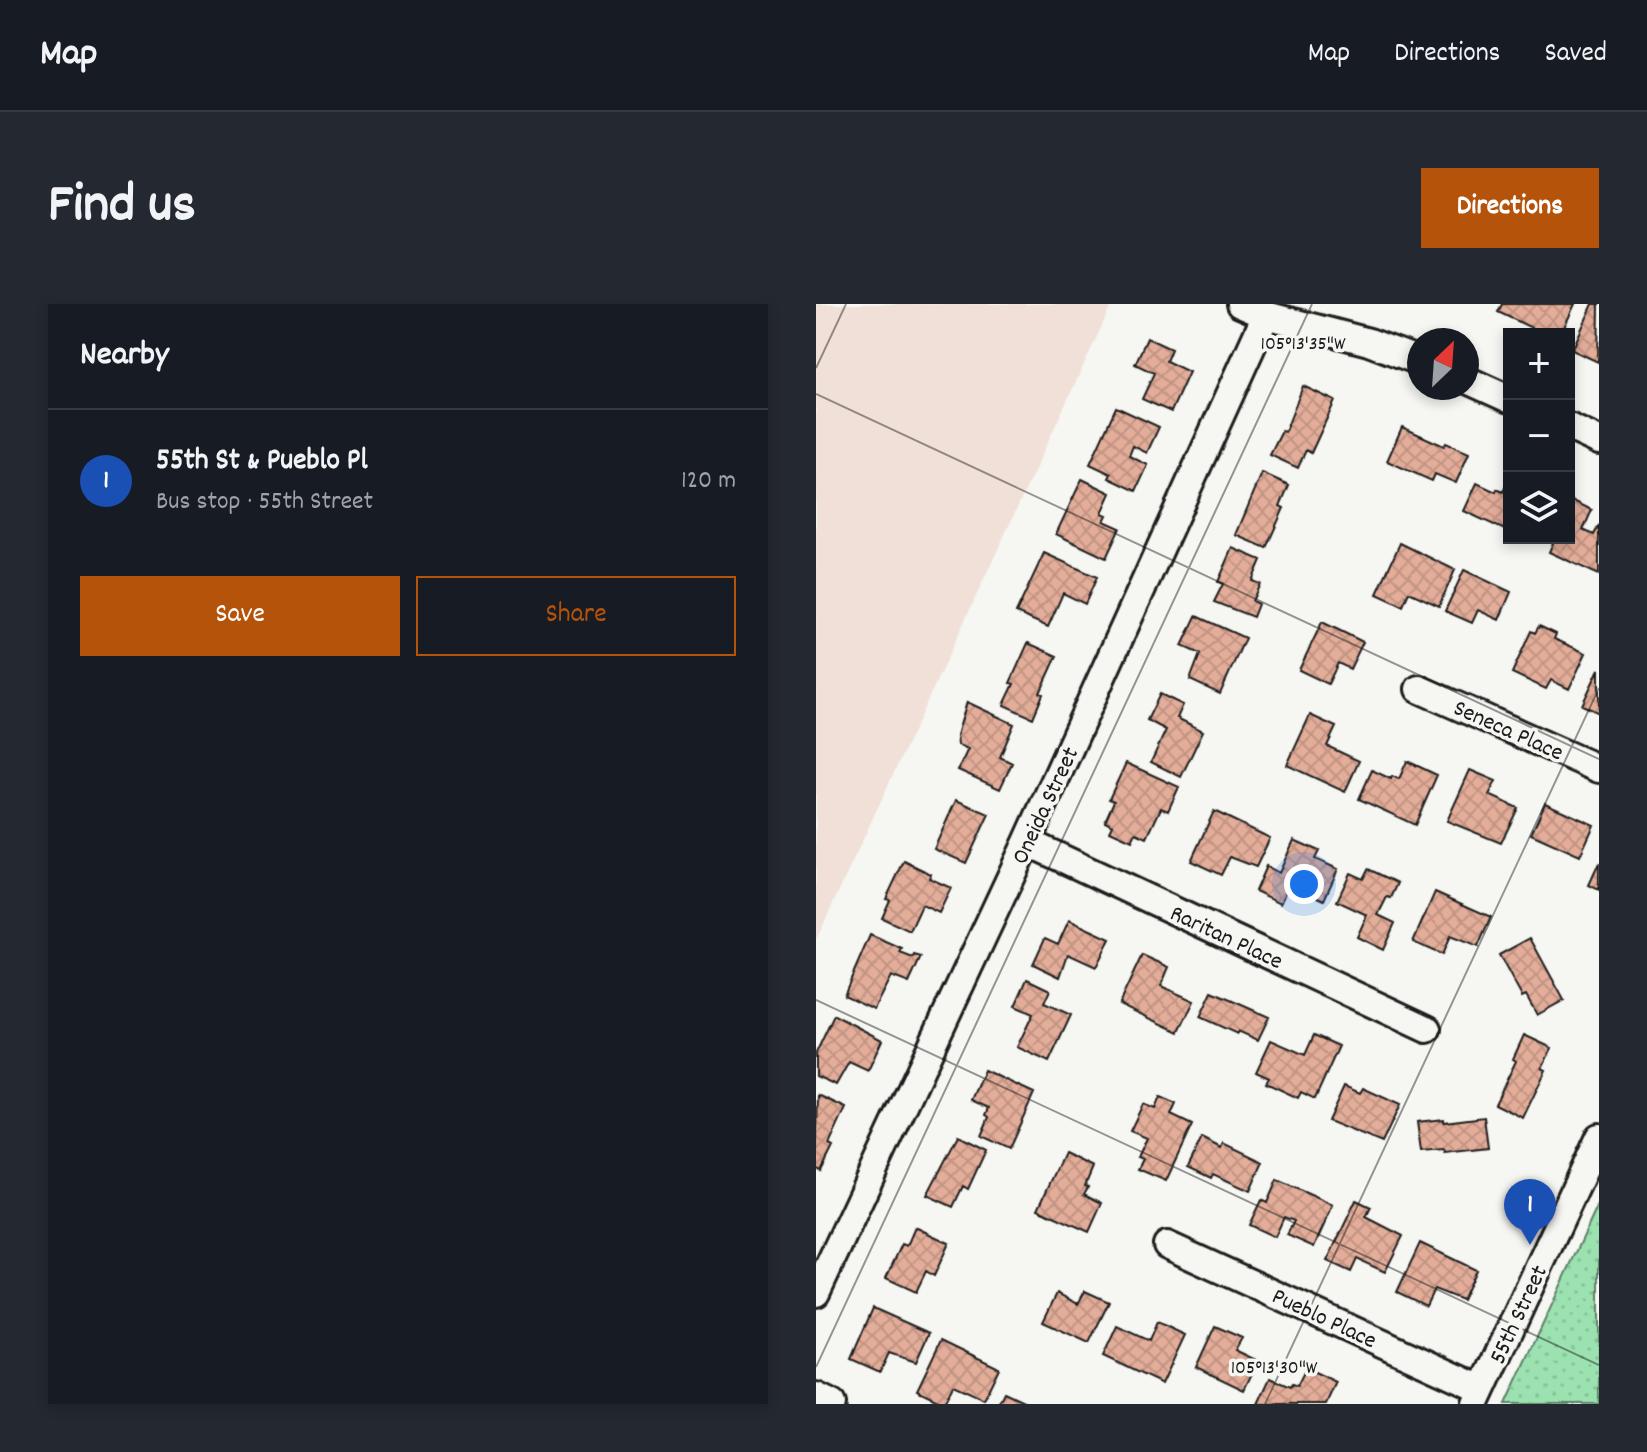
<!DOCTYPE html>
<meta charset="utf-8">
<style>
body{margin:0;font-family:Dekko,sans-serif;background:#242831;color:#f1f3f6}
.controls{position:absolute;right:24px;top:24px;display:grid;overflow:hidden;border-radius:0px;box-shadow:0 4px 12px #0003}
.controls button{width:72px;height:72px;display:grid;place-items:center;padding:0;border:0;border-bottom:2px solid #363941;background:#171b24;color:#f1f3f6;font:40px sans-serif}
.compass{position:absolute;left:591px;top:24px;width:72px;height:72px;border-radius:50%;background:#171b24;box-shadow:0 4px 12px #0003;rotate:25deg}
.you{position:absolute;left:488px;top:580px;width:28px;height:28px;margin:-20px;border:6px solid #fff;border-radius:50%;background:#1a73e8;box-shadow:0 0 0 12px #1a73e833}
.badge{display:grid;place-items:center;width:52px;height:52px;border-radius:50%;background:#b45309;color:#fff;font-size:26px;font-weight:700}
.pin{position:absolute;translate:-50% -66px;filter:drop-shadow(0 2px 4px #0008)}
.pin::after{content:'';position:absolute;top:42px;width:28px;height:24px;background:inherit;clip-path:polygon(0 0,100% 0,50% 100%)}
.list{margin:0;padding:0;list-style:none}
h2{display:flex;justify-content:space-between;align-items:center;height:104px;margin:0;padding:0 32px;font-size:34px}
h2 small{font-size:26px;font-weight:400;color:#9ea1a6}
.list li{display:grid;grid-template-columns:52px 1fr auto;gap:24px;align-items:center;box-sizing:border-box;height:144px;padding:0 32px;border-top:2px solid #363941}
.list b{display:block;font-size:30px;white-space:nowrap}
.list p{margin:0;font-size:26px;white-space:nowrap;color:#9ea1a6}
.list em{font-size:26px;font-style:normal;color:#9ea1a6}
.actions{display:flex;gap:16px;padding:24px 32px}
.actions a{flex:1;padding:18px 0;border:2px solid #b45309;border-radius:0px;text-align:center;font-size:28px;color:#b45309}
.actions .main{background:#b45309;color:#fff}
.icon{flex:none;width:44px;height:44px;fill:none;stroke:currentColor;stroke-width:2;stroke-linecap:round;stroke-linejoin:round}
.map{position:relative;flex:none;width:783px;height:1100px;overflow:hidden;border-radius:0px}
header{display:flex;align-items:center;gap:48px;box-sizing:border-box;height:112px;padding:0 40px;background:#171b24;border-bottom:2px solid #363941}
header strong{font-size:38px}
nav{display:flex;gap:44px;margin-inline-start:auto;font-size:28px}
.intro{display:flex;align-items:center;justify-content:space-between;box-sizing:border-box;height:192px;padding:0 48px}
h1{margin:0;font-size:56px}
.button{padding:20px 36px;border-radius:0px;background:#b45309;color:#fff;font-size:28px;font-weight:700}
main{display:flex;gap:48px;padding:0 48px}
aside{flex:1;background:#171b24;border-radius:0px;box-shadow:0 4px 12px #0003}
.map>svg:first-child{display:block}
.built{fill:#f0e0d7}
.grass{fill:url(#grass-dots);stroke:#5c7f66;stroke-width:2}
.building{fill:url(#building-cross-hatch);stroke:#1c1c1c;stroke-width:2}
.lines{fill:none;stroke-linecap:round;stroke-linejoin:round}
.minor-casing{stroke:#1c1c1c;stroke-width:32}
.minor{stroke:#f6f6f2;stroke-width:26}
.ticks{fill:none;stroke:#1c1c1c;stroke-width:2;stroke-opacity:0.45}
.labels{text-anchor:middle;stroke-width:7;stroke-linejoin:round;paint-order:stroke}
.street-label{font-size:24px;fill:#1c1c1c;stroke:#f6f6f2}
.ticks-label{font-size:20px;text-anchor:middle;fill:#1c1c1c;stroke:#f6f6f2;stroke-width:7;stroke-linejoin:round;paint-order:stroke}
</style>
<header>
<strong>Map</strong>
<nav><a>Map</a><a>Directions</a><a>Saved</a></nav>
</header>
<div class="intro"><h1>Find us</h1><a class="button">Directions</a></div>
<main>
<aside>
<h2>Nearby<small></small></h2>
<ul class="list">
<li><span class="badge" style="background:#1a4fb4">1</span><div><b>55th St &amp; Pueblo Pl</b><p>Bus stop · 55th Street</p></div><em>120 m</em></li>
</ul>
<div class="actions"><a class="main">Save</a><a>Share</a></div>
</aside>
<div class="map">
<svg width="783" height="1100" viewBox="0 0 783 1100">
<defs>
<pattern id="grass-dots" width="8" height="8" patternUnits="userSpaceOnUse" patternTransform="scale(2)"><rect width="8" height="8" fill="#9be2b0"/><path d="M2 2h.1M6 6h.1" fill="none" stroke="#85c197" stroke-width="1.8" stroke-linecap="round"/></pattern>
<pattern id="building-cross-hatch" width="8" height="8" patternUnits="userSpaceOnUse" patternTransform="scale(2)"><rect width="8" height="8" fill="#e3ad99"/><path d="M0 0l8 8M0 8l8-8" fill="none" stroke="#c29483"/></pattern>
</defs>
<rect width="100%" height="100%" fill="#f6f6f2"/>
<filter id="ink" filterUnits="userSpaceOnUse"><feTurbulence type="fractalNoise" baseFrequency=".0125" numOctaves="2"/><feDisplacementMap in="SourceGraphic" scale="16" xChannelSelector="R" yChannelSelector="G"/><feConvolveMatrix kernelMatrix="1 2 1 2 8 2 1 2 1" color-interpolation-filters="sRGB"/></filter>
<g filter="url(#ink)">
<path class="built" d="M 0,0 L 296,0 L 0,636 Z"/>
<path class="grass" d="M 783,899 L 783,1100 L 690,1100 Z"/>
<path class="building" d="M 686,0 L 759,0 L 745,30 L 716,30 L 718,25 L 682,8 Z
M 777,0 L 783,0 L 782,58 L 756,46 Z
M 331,34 L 355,45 L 350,57 L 373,68 L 355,108 L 326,95 L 338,69 L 319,60 Z
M 487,82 L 519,97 L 495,149 L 490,146 L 482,164 L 454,151 L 466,127 L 469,128 Z
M 300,103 L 343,123 L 331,149 L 317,142 L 313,152 L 332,161 L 320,187 L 293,174 L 295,170 L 274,160 Z
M 586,123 L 628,142 L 630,139 L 653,149 L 640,179 L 619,170 L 616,177 L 571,157 Z
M 446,169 L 473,181 L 464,202 L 468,204 L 450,244 L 420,231 Z
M 266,175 L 295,189 L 286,209 L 291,211 L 288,217 L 304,224 L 290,254 L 240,230 Z
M 693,175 L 693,228 L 648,207 L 661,179 L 680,188 L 681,185 L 687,188 Z
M 753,195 L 776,206 L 767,226 L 778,231 L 783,221 L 783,271 L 733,248 L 739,234 L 753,234 Z
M 584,239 L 639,266 L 623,302 L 593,288 L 587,302 L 561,290 Z
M 417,244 L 445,256 L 436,277 L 444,280 L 436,297 L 442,300 L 437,313 L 398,298 L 407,280 L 402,278 Z
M 228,249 L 281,273 L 269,300 L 247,289 L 232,323 L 200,309 Z
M 648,266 L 695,288 L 683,316 L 662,306 L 656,319 L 629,307 Z
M 380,312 L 429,334 L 404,390 L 374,376 L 384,350 L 366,342 Z
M 506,318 L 547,338 L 534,365 L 522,359 L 512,380 L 483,366 Z
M 723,322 L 740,330 L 738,335 L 770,349 L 753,385 L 735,376 L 730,385 L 696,369 L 715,327 L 719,329 Z
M 212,339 L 241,352 L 224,389 L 227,390 L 217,414 L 188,401 L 198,380 L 194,379 Z
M 783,365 L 783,409 L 766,401 Z
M 344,390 L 367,401 L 361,414 L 387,427 L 365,473 L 335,458 L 350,426 L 331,416 Z
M 151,398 L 198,420 L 184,453 L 196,459 L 184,485 L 142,466 L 152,445 L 142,441 L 141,431 Z
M 494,411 L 520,423 L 511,442 L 543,457 L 529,488 L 471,461 Z
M 591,457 L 621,471 L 599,521 L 543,495 L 556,466 L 575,475 L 576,472 L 583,475 Z
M 310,459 L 363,483 L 352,507 L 345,504 L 331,534 L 320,529 L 316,537 L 294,527 L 297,521 L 289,517 L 298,497 L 293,495 Z
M 654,466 L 680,477 L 673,491 L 702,504 L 685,539 L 631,517 Z
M 140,496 L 173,510 L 150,559 L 118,545 Z
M 729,499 L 778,521 L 764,552 L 715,530 Z
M 398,507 L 454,534 L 440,563 L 414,553 L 405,571 L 375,557 Z
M 478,536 L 503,547 L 499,555 L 522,565 L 508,596 L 474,580 L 465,599 L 439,587 L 450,562 L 463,569 Z
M 88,557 L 115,570 L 113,574 L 135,584 L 123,609 L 106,601 L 94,627 L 66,614 L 74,596 L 70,595 Z
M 783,559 L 783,586 L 773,581 Z
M 552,565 L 582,579 L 575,594 L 571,593 L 562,611 L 579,619 L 567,646 L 541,633 L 551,611 L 521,597 L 534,569 L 547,575 Z
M 619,588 L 675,613 L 662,643 L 634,632 L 626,651 L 597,638 Z
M 253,616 L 294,635 L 280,663 L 252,650 L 244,673 L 217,660 L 229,634 L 242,640 Z
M 54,631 L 86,645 L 84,649 L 97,654 L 98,651 L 105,653 L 93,679 L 75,672 L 58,705 L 28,691 Z
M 714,634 L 748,696 L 721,711 L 710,691 L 706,693 L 683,651 Z
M 326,651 L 353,663 L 345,682 L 378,697 L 363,728 L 303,700 Z
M 211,675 L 234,686 L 228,699 L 255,711 L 233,758 L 201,743 L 217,710 L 199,702 Z
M 396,688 L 453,713 L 442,736 L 422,727 L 421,730 L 384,713 Z
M 18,711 L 66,736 L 52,767 L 33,758 L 20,781 L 0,772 L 0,749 Z
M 498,731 L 523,742 L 499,795 L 485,788 L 482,794 L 450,779 L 453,774 L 440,768 L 455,736 L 489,751 Z
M 708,731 L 736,744 L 726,764 L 730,766 L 707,814 L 679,800 L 700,757 L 697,755 Z
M 168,766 L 218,789 L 193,845 L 165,832 L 173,813 L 170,811 L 173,804 L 155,796 Z
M 528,782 L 544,789 L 547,784 L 584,801 L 566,839 L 512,817 Z
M 2,791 L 30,804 L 13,841 L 17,843 L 5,867 L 0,864 Z
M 344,793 L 360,800 L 355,811 L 376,821 L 350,877 L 322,865 L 327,855 L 322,853 L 331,834 L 314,827 L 327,800 L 339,805 Z
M 668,813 L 672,844 L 629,849 L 628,846 L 605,848 L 601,818 L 628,815 L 628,818 Z
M 142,832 L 170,846 L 152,885 L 147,882 L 137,903 L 111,891 Z
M 386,834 L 406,844 L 408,839 L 447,858 L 434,887 L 397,870 L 395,874 L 372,863 Z
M 248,849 L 277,863 L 269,882 L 272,883 L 268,890 L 286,899 L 273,928 L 222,905 Z
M 461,876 L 517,901 L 498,943 L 471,931 L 478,917 L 468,913 L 459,933 L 433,921 L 445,896 L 451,899 Z
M 540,896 L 555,903 L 550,913 L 587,932 L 569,968 L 541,955 L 535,968 L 511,957 Z
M 99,923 L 133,939 L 118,972 L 110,967 L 100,988 L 70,974 L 86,940 L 91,942 Z
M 604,939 L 660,966 L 646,996 L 618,985 L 610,1002 L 581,988 Z
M 269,987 L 293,998 L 273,1039 L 227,1018 L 241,989 L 262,1000 Z
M 57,1004 L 113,1029 L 100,1058 L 73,1049 L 64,1068 L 35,1055 Z
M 341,1018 L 369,1031 L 346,1080 L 287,1052 L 301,1022 L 333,1037 Z
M 399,1022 L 426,1034 L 419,1046 L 442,1057 L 428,1086 L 380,1063 Z
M 125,1036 L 183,1064 L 168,1095 L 137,1081 L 128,1099 L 101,1086 Z
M 490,1064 L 520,1078 L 510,1100 L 442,1100 L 454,1074 L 474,1083 L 476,1080 L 481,1082 Z
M 188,1088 L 214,1100 L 182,1100 Z"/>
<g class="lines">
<defs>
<path id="minor" d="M 424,0 L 450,11 L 553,38 L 603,57
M 651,76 L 693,95
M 753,123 L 783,137
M 603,385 L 783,465
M 211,538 L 611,725
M 351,941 L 666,1085
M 0,989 L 211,538 L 450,11
M 0,1092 L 16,1100
M 660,1099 L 783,833"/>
</defs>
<use href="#minor" class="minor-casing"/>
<use href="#minor" class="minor"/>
</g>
</g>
<path class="ticks" d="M 0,64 L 30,0M 0,90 L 783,455M 0,696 L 783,1061M 0,1063 L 496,0M 449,1100 L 783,384"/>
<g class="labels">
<g class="street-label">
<text transform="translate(693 425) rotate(24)" y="8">Seneca Place</text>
<text transform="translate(228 501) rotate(-65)" y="8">Oneida Street</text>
<text transform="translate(411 632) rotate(25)" y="8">Raritan Place</text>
<text transform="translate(701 1010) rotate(-65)" y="8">55th Street</text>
<text transform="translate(509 1013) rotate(25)" y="8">Pueblo Place</text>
</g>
</g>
<g class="ticks-label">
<text x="487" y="45">105°13'35"W</text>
<text x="458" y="1069">105°13'30"W</text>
</g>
</svg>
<div class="controls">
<button>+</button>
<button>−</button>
<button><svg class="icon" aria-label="layers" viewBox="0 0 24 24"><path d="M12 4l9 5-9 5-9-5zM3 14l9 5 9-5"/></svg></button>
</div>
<svg class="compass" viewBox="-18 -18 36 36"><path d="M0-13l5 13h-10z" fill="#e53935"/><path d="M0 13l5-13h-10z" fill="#9ea1a6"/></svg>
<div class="you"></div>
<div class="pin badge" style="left:714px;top:941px;background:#1a4fb4">1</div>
</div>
</main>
